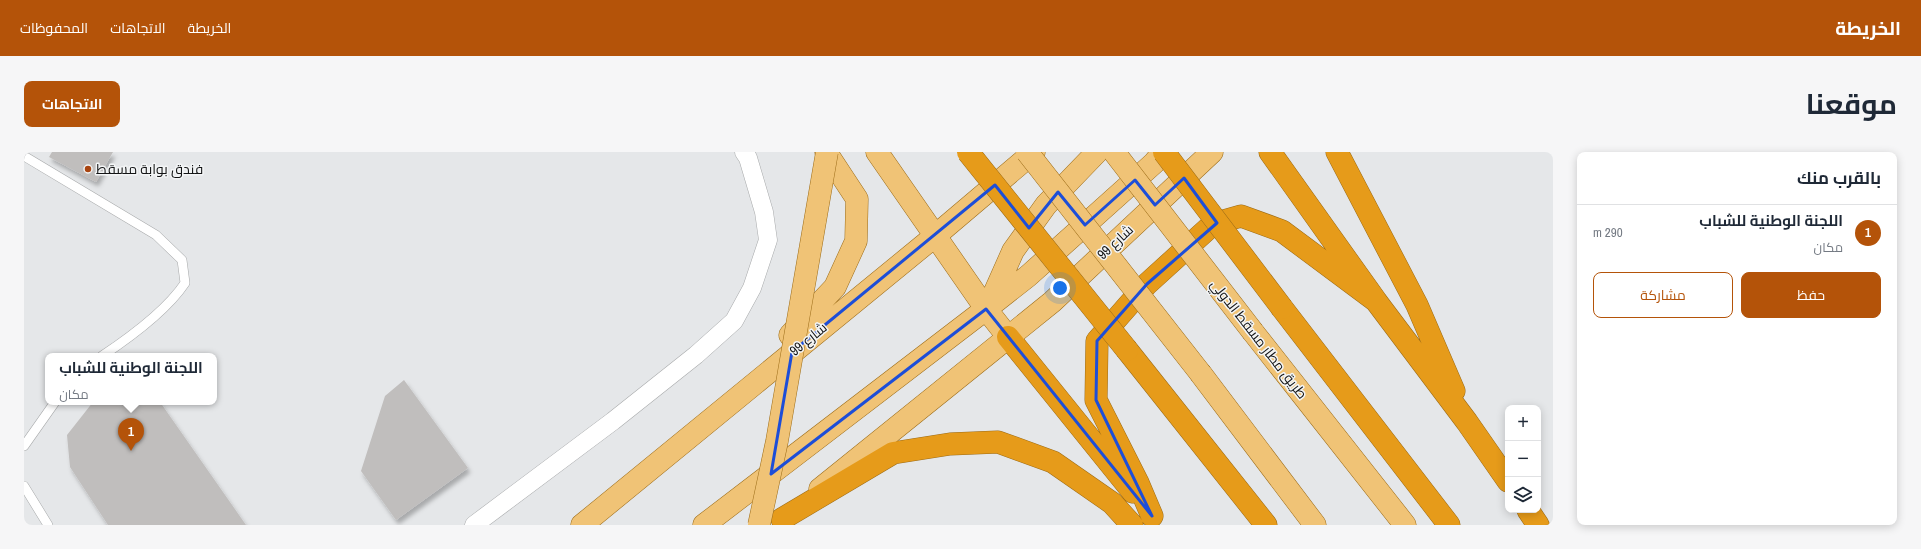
<!DOCTYPE html>
<html lang="ar">
<meta charset="utf-8">
<style>
body{margin:0;font-family:"Archivo Narrow",Cairo,sans-serif;background:#f6f6f7;color:#1f2937;direction:rtl}
.controls{position:absolute;right:12px;bottom:12px;display:grid;overflow:hidden;border-radius:8px;box-shadow:0 2px 10px #0003}
.controls button{width:36px;height:36px;display:grid;place-items:center;padding:0;border:0;border-bottom:1px solid #e0e1e3;background:#fff;color:#1f2937;font:20px sans-serif}
.you{position:absolute;left:1036px;top:136px;width:14px;height:14px;margin:-10px;border:3px solid #fff;border-radius:50%;background:#1a73e8;box-shadow:0 0 0 6px #1a73e833}
.badge{display:grid;place-items:center;width:26px;height:26px;border-radius:50%;background:#b45309;color:#fff;font-size:13px;font-weight:700}
.pin{position:absolute;translate:-50% -33px;filter:drop-shadow(0 1px 2px #0008)}
.pin::after{content:'';position:absolute;top:21px;width:14px;height:12px;background:inherit;clip-path:polygon(0 0,100% 0,50% 100%)}
.popup{position:absolute;left:21px;top:201px;width:172px;height:52px;box-sizing:border-box;display:grid;place-content:center;border-radius:8px;background:#fff;filter:drop-shadow(0 1px 3px #0005);font-size:13px;white-space:nowrap;color:#747a83}
.popup b{font-size:15px;color:#1f2937}
.popup::after{content:'';position:absolute;left:50%;top:100%;margin-left:-8px;border:8px solid transparent;border-top-color:#fff}
.list{margin:0;padding:0;list-style:none}
h2{display:flex;justify-content:space-between;align-items:center;height:52px;margin:0;padding:0 16px;font-size:17px}
h2 small{font-size:13px;font-weight:400;color:#747a83}
.list li{display:grid;grid-template-columns:26px 1fr auto;gap:12px;align-items:center;box-sizing:border-box;height:56px;padding:0 16px;border-top:1px solid #e0e1e3}
.list b{display:block;font-size:15px;white-space:nowrap}
.list p{margin:0;font-size:13px;white-space:nowrap;color:#747a83}
.list em{font-size:13px;font-style:normal;color:#747a83}
.actions{display:flex;gap:8px;padding:12px 16px}
.actions a{flex:1;padding:9px 0;border:1px solid #b45309;border-radius:8px;text-align:center;font-size:14px;color:#b45309}
.actions .main{background:#b45309;color:#fff}
.icon{flex:none;width:22px;height:22px;fill:none;stroke:currentColor;stroke-width:2;stroke-linecap:round;stroke-linejoin:round}
.map{position:relative;flex:none;width:1529px;height:373px;overflow:hidden;direction:ltr;border-radius:8px}
header{display:flex;align-items:center;gap:24px;box-sizing:border-box;height:56px;padding:0 20px;background:#b45309;color:#fff}
header strong{font-size:19px}
nav{display:flex;gap:22px;margin-inline-start:auto;font-size:14px}
.intro{display:flex;align-items:center;justify-content:space-between;box-sizing:border-box;height:96px;padding:0 24px}
h1{margin:0;font-size:28px}
.button{padding:10px 18px;border-radius:8px;background:#b45309;color:#fff;font-size:14px;font-weight:700}
main{display:flex;gap:24px;padding:0 24px}
aside{flex:1;background:#fff;border-radius:8px;box-shadow:0 2px 10px #0003}
.map>svg:first-child{display:block}
.building{fill:#c0bebd;filter:url(#shadow)}
.lines{fill:none;stroke-linecap:round;stroke-linejoin:round}
.lane-casing{stroke:#a8aaab;stroke-width:10}
.street-casing{stroke:#a8aaab;stroke-width:19}
.primary-casing{stroke:#9c6c18;stroke-width:23}
.highway-casing{stroke:#9c6c18;stroke-width:23}
.lane{stroke:#fff;stroke-width:9}
.street{stroke:#fff;stroke-width:18}
.primary{stroke:#f0c376;stroke-width:22}
.highway{stroke:#e69b1a;stroke-width:22}
.primary-bridge-casing{stroke:#9c6c18;stroke-width:23;stroke-linecap:butt}
.highway-bridge-casing{stroke:#9c6c18;stroke-width:23;stroke-linecap:butt}
.primary-bridge{stroke:#f0c376;stroke-width:22}
.highway-bridge{stroke:#e69b1a;stroke-width:22}
.marked{fill:none;stroke:#1d4ed8;stroke-width:3;stroke-linejoin:round}
.poi-dot{fill:#a94511;stroke:#f3f5f6;stroke-width:1.5}
.labels{text-anchor:middle;stroke-width:3;stroke-linejoin:round;paint-order:stroke}
.poi-label{font-size:14px;fill:#131415;stroke:#f3f5f6;text-anchor:start}
.street-label{font-size:14px;fill:#131415;stroke:#f3f5f6}
</style>
<header>
<strong>الخريطة</strong>
<nav><a>الخريطة</a><a>الاتجاهات</a><a>المحفوظات</a></nav>
</header>
<div class="intro"><h1>موقعنا</h1><a class="button">الاتجاهات</a></div>
<main>
<aside>
<h2>بالقرب منك<small></small></h2>
<ul class="list">
<li><span class="badge">1</span><div><b>اللجنة الوطنية للشباب</b><p>مكان</p></div><em>290 m</em></li>
</ul>
<div class="actions"><a class="main">حفظ</a><a>مشاركة</a></div>
</aside>
<div class="map">
<svg width="1529" height="373" viewBox="0 0 1529 373">
<defs>
<filter id="shadow"><feDropShadow dx="2.5" dy="4.5" stdDeviation="2" flood-color="#0004"/></filter>
</defs>
<rect width="100%" height="100%" fill="#e5e7e9"/>
<path class="building" d="M 28,0 L 89,0 L 72,30 L 25,5 Z
M 380,228 L 444,316 L 372,368 L 337,319 L 361,244 Z
M 69,250 L 136,250 L 222,373 L 84,373 L 46,315 L 43,283 Z"/>
<g class="lines">
<defs>
<path id="lane" d="M 0,4 L 132,83 L 158,108 L 161,131 C 143,158 105,186 78,204
M 0,294 L 31,250
M 0,334 L 24,373"/>
<path id="street" d="M 450,373 L 589,269 L 672,203 L 710,169 L 728,136 L 744,88 L 740,60 L 724,6 L 720,0"/>
<path id="primary" d="M 853,0 L 962,157 L 984,185
M 965,153 L 989,99 L 1022,53 L 1073,0
M 1229,180 L 1381,373
M 766,183 L 811,135 L 832,89 L 833,47 L 802,0
M 1177,222 L 1291,373
M 796,337 L 1028,150 L 1188,0
M 558,373 L 911,84 L 1010,0
M 680,373 L 962,157 L 1004,124 L 1130,11 L 1139,0"/>
<path id="highway" d="M 1246,0 L 1352,149 L 1443,270 L 1484,329
M 1313,0 L 1393,153 L 1430,239
M 1258,156 L 1425,373
M 984,185 L 1109,340
M 1103,198 L 1242,373
M 1504,358 L 1514,373
M 1128,364 L 1114,331 L 1072,248 L 1073,189 L 1123,132 L 1189,72 L 1217,64 L 1258,79 L 1352,149
M 758,367 L 869,301 L 926,292 L 974,290 L 1029,310 L 1088,351 L 1108,373"/>
</defs>
<use href="#lane" class="lane-casing"/>
<use href="#street" class="street-casing"/>
<use href="#primary" class="primary-casing"/>
<use href="#highway" class="highway-casing"/>
<use href="#lane" class="lane"/>
<use href="#street" class="street"/>
<use href="#primary" class="primary"/>
<use href="#highway" class="highway"/>
<defs>
<path id="primary-bridge" d="M 1003,0 L 1177,222
M 1090,0 L 1229,180
M 735,373 L 753,289 L 803,0"/>
<path id="highway-bridge" d="M 944,0 L 1103,198
M 1140,0 L 1258,156"/>
</defs>
<use href="#primary-bridge" class="primary-bridge-casing"/>
<use href="#highway-bridge" class="highway-bridge-casing"/>
<use href="#primary-bridge" class="primary-bridge"/>
<use href="#highway-bridge" class="highway-bridge"/>
</g>
<path class="marked" d="M 1160,26 L 1193,71 L 1123,132 L 1073,189 L 1072,248 L 1128,364 L 962,157 L 747,322 L 768,200 L 971,33 L 1005,76 L 1034,40 L 1061,73 L 1111,28 L 1131,53 Z"/>
<circle class="poi-dot" cx="64" cy="17" r="4"/>
<g class="labels">
<g class="poi-label">
<text x="72" y="22">فندق بوابة مسقط</text>
</g>
<g class="street-label">
<text transform="translate(1091 90) rotate(-43)" y="5">99 شارع</text>
<text transform="translate(784 187) rotate(-39)" y="5">99 شارع</text>
<text transform="translate(1235 187) rotate(52)" y="5">طريق مطار مسقط الدولي</text>
</g>
</g>
</svg>
<div class="controls">
<button>+</button>
<button>−</button>
<button><svg class="icon" aria-label="layers" viewBox="0 0 24 24"><path d="M12 4l9 5-9 5-9-5zM3 14l9 5 9-5"/></svg></button>
</div>
<div class="you"></div>
<div class="pin badge" style="left:107px;top:299px">1</div>
<div class="popup"><b>اللجنة الوطنية للشباب</b>مكان</div>
</div>
</main>
